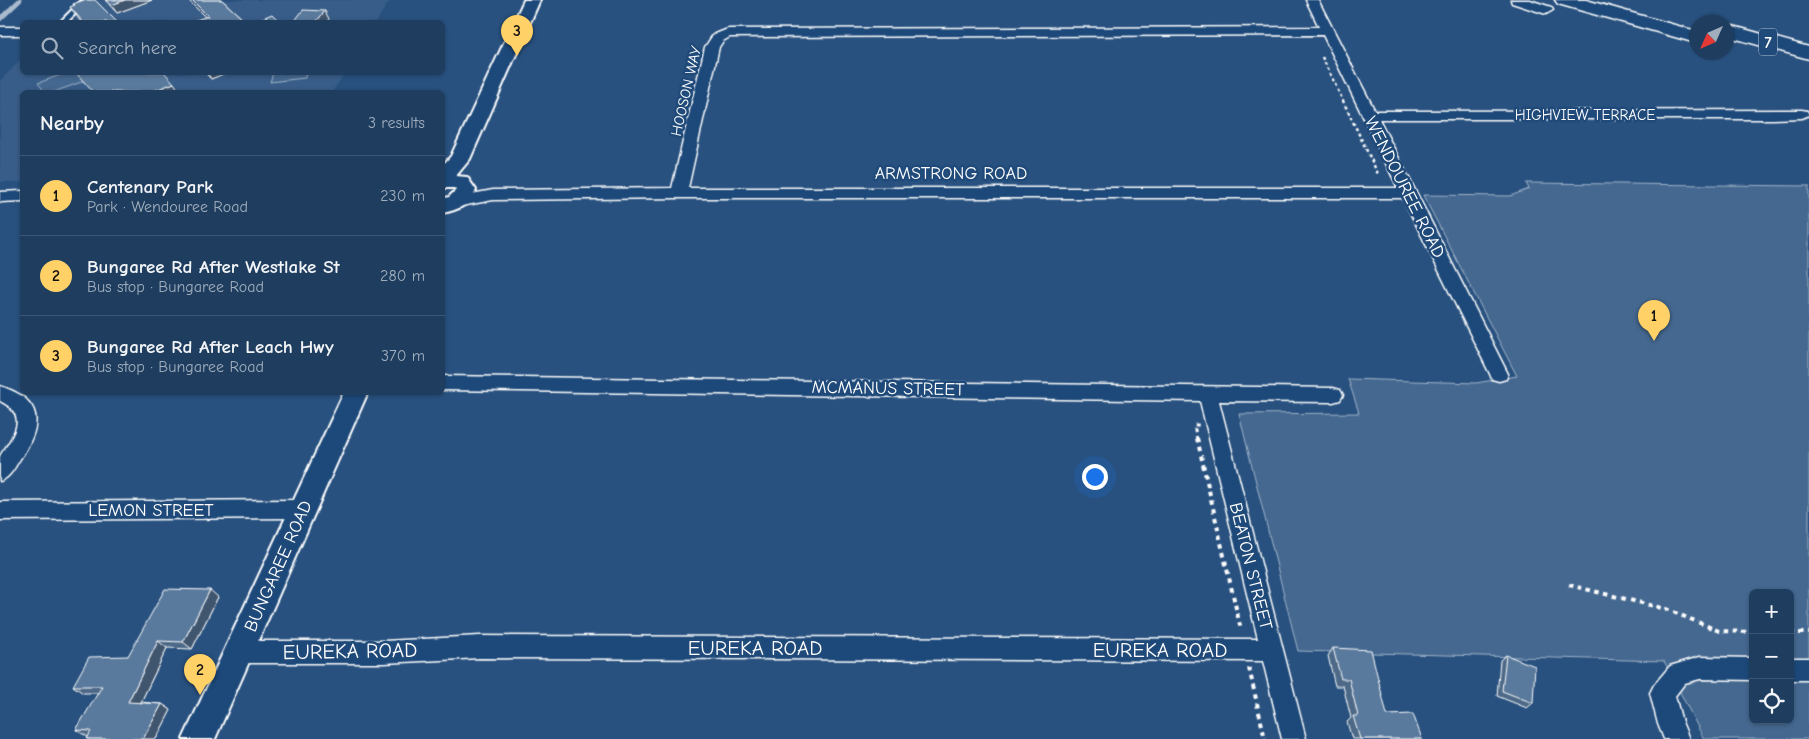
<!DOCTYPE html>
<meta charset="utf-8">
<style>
body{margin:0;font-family:"Comic Neue",sans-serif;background:#264465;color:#f1f3f6}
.controls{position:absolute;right:15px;bottom:15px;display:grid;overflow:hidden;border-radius:8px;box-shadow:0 1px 4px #0004}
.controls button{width:45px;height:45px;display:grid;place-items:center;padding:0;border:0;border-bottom:1px solid #3c5674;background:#1e3d5f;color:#f1f3f6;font:25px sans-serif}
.compass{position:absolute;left:1689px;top:15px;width:45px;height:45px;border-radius:50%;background:#1e3d5f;box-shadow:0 1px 4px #0004;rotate:225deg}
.you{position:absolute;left:1094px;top:476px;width:18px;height:18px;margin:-12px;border:4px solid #fff;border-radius:50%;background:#1a73e8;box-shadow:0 0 0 8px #1a73e833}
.badge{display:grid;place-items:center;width:32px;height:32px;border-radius:50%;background:#ffd166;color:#111;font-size:16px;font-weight:700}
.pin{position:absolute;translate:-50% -41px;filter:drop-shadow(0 1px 2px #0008)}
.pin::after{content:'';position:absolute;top:26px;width:18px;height:15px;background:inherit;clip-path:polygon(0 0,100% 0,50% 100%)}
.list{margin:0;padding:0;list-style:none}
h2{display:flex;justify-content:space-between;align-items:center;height:65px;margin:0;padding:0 20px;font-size:21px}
h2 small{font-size:16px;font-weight:400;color:#a1aebd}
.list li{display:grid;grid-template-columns:32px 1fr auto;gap:15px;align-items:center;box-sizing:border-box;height:80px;padding:0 20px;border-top:1px solid #3c5674}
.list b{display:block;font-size:19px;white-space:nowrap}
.list p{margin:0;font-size:16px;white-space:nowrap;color:#a1aebd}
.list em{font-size:16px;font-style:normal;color:#a1aebd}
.icon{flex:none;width:28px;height:28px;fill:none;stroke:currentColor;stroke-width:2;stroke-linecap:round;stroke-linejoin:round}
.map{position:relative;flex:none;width:1809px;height:739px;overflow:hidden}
.search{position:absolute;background:#1e3d5f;box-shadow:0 1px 4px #0004;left:20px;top:20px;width:425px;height:55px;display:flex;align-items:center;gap:12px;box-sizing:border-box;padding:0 18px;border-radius:8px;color:#a1aebd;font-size:19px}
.panel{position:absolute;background:#1e3d5f;box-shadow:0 1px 4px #0004;left:20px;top:90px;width:425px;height:305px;border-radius:8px}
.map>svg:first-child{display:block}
.built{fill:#375d88}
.green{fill:#446890;stroke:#a2b4c8;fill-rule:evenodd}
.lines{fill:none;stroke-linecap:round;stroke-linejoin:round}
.stream{stroke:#aabbcd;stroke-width:4.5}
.service-casing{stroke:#fff;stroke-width:4}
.minor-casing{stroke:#fff;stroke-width:3}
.tertiary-casing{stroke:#fff;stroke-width:4}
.trunk-casing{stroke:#fff;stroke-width:3}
.path-far2{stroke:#fff;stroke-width:2.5;stroke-dasharray:3 3;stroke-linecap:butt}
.path-far1{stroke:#fff;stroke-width:3;stroke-dasharray:4 4;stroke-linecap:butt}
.path{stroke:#fff;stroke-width:4;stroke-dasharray:4.5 4.5;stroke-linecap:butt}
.service{fill:#1f4a7a;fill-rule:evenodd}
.minor{fill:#1f4a7a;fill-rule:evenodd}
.tertiary{fill:#1f4a7a;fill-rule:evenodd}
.trunk{fill:#1f4a7a;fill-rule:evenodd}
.wall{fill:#4d6987;stroke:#fff}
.shaded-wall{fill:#3f556e;stroke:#fff}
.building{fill:#5a7a9d;stroke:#fff}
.labels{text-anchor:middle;stroke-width:5;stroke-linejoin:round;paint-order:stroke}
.far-street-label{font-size:15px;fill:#fff;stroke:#1f4a7a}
.shield{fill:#1f4a7a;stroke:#bcc9d7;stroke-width:1}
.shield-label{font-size:16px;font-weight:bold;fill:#fff}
.street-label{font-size:18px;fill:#fff;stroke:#1f4a7a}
.near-street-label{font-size:21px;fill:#fff;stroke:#1f4a7a}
</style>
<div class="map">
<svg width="1809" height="739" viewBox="0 0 1809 739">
<rect width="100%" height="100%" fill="#28517f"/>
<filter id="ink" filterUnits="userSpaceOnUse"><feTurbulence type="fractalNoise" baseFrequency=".02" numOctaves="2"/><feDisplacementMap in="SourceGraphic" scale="10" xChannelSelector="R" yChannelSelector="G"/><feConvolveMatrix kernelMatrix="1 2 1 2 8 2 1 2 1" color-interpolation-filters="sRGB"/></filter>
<g filter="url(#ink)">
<path class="built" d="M 80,0 L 390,0 L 376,22 L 58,22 Z
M 22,58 L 22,72 L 345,73 L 332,92 L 22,92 L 22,182 L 0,182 L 0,81 Z"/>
<path class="green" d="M 66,73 L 106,73 L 54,92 L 45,92 L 38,83 Z
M 273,73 L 273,72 L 306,73 L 305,78 L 270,82 Z
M 1526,183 L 1809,186 L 1809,739 L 1704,739 L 1664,661 L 1298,651 L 1239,414 L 1359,413 L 1348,379 L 1476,383 L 1517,376 L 1423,195 L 1510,196 L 1529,189 ZM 1753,593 L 1790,593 L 1790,720 L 1753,720 Z"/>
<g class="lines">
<path class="stream" d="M 0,19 L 20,0"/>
<defs>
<path id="service" d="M 82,0 L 89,0 L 67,22 L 60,22 Z"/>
<path id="minor" d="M 1306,0 L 1318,0 L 1375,111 L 1802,110 L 1807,111 L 1809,115 L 1802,118 L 1773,119 L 1379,119 L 1508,374 L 1506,379 L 1499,381 L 1492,379 L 1490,374 L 1403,198 L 679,198 L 493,200 L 456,207 L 450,206 L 448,202 L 450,198 L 456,197 L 493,190 L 672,188 L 705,47 L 713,35 L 728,29 L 1319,27 ZM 1323,35 L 1398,188 L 688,188 L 719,47 L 723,41 L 730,37 Z
M 1511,0 L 1530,0 L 1551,7 L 1553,10 L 1546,14 L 1512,3 Z
M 0,27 L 22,27 L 22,35 L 0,35 Z
M 22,191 L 22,201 L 0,202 L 0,192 Z
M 442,376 L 1333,388 L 1340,390 L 1343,395 L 1340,400 L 1333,402 L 1219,401 L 1306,739 L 1282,739 L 1263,661 L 480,658 L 384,663 L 239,663 L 231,660 L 227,652 L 231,644 L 239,641 L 384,641 L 480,636 L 1258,639 L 1200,401 L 442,390 Z
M 0,386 C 44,400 43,425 20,459 C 14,468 10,478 0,481 C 0,474 0,464 0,457 C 1,453 6,448 8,444 C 20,425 22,412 0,401 Z
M 303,500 L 310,503 L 313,509 L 310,515 L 303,518 L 0,520 L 0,502 Z
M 1700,657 L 1753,658 L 1753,680 L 1700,679 L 1685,683 L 1675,696 L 1682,722 L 1689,739 L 1664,739 L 1658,724 L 1650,693 L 1654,685 L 1670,666 Z
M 1790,658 L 1809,658 L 1809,680 L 1790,680 Z"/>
<path id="tertiary" d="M 524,0 L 540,0 L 470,159 L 456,176 L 467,177 L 476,190 C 469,205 459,210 442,213 L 442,199 L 449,197 L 456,190 L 454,188 L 442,188 L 442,166 L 451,156 Z
M 344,392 L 368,392 L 215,739 L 183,739 Z"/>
<path id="trunk" d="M 1555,0 L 1586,0 L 1696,31 L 1696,43 L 1558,4 Z
M 1726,24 L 1809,47 L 1809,59 L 1726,36 Z"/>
</defs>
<use href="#service" class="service-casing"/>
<use href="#minor" class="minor-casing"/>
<use href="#tertiary" class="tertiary-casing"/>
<use href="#trunk" class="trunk-casing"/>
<path class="path-far2" d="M 1322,57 L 1378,174"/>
<path class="path-far1" d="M 1197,440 L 1194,425 L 1199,425"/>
<path class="path" d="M 1197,438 L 1241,630
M 1569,585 L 1666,609 L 1719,631 L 1753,632
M 1790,633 L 1809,633
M 1249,668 L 1265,739"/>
<use href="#service" class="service"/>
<use href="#minor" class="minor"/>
<use href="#tertiary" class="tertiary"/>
<use href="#trunk" class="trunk"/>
</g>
<path class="wall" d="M 105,0 L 152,0 L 117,13 Z
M 188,0 L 222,0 L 246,22 L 205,17 Z
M 73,4 L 117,22 L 81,22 L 70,7 L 74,6 Z
M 204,72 L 228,72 L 211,79 Z
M 218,597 L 192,649 L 167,648 L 141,702 L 162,704 L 171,710 L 156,739 L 87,739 L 88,737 L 76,730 L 99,693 L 83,693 L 73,686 L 128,656 Z
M 1333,648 L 1387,715 L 1422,739 L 1352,739 L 1347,722 L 1351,718 L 1343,686 L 1335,686 L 1328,656 Z
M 1506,655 L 1533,703 L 1527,708 L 1497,696 L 1500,660 Z"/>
<path class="shaded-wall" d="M 125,0 L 152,0 L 117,13 L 111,5 Z
M 325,11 L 329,19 L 327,22 L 316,22 Z
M 207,72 L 228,72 L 211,79 Z
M 174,83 L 180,92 L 150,92 Z
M 210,590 L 218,597 L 192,649 L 183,642 Z
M 158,641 L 167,648 L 138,708 L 128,702 Z
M 162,704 L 171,710 L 156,739 L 143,739 Z"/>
<path class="building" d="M 84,0 L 95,0 L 117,22 L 83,22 L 70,7 L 75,5 L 73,4 Z
M 107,0 L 125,0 L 111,5 Z
M 192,0 L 222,0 L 246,22 L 190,22 L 208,16 Z
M 303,10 L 325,11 L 316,22 L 294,22 Z
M 272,14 L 280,22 L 261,22 L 258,20 Z
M 82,72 L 164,72 L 174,83 L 150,92 L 93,92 L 77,74 Z
M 165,589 L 210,590 L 183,642 L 158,641 L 128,702 L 162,704 L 143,739 L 87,739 L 91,731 L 76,730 L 102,686 L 73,686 L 89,657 L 128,656 Z
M 1333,648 L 1371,650 L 1387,715 L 1413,714 L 1422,739 L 1360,739 L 1353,716 L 1358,716 L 1349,679 L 1341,679 Z
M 1506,655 L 1535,666 L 1533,703 L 1502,691 Z"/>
</g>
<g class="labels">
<g class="far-street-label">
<text transform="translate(686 91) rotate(-77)" y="5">HOOSON WAY</text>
<text x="1585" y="120">HIGHVIEW TERRACE</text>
</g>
<rect class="shield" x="1759" y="28.5" width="18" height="27" rx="4"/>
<g class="shield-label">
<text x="1768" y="48">7</text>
</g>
<g class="street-label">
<text x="951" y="179">ARMSTRONG ROAD</text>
<text transform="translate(1405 187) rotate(63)" y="6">WENDOUREE ROAD</text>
<text transform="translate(888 388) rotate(1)" y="6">MCMANUS STREET</text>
<text x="151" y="516">LEMON STREET</text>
<text transform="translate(278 566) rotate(-66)" y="6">BUNGAREE ROAD</text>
<text transform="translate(1251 566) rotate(76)" y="6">BEATON STREET</text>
</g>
<g class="near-street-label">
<text x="755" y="655">EUREKA ROAD</text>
<text x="1160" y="657">EUREKA ROAD</text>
<text transform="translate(350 651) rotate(-1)" y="7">EUREKA ROAD</text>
</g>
</g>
</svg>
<div class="controls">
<button>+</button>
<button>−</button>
<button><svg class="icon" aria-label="locate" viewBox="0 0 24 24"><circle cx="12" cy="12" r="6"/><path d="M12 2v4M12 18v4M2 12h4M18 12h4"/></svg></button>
</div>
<svg class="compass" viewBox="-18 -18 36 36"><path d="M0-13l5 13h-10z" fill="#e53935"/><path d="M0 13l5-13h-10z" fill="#a1aebd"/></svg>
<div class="you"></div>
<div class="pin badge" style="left:1654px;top:341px">1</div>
<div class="pin badge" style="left:200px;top:695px">2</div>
<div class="pin badge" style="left:517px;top:56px">3</div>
<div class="search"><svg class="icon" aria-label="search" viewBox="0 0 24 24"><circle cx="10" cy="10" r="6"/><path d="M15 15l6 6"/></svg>Search here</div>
<section class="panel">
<h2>Nearby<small>3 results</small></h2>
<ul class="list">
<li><span class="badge">1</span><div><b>Centenary Park</b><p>Park · Wendouree Road</p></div><em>230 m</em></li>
<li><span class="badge">2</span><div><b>Bungaree Rd After Westlake St</b><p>Bus stop · Bungaree Road</p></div><em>280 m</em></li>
<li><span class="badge">3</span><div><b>Bungaree Rd After Leach Hwy</b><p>Bus stop · Bungaree Road</p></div><em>370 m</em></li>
</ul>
</section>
</div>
